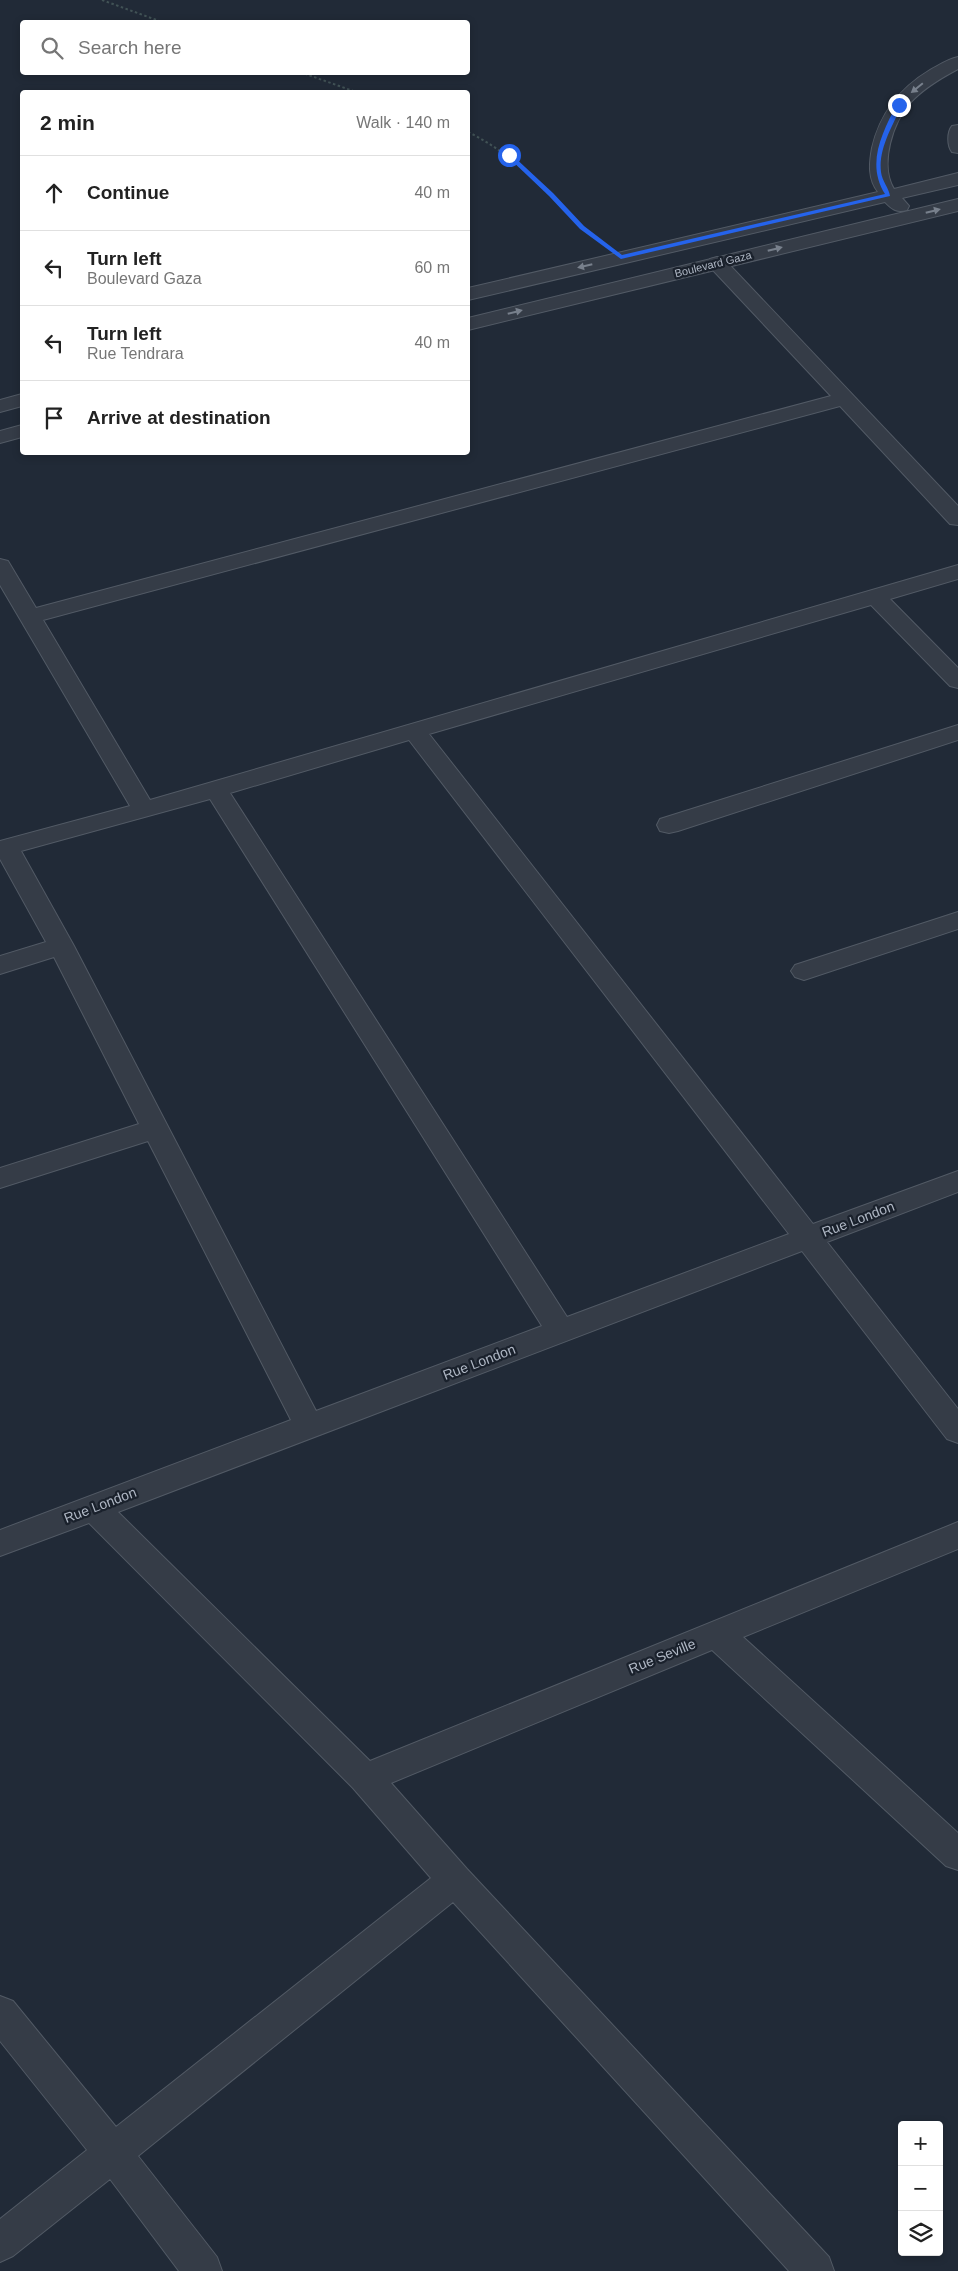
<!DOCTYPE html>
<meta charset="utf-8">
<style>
body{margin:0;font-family:Helvetica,sans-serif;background:#f2f2f2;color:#222}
.controls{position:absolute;right:15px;bottom:15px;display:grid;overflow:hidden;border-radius:5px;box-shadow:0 2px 8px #0003}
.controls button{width:45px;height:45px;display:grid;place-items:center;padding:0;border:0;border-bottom:1px solid #e0e0e0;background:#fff;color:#222;font:25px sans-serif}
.stop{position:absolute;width:15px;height:15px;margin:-11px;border:4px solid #2563eb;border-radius:50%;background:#fff}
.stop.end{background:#2563eb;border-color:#fff;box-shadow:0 1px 5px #0008}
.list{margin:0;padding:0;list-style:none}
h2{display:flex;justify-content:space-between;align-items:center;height:65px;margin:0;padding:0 20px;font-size:21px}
h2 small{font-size:16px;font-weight:400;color:#767676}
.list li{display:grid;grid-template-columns:32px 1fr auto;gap:15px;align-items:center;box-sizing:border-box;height:75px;padding:0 20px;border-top:1px solid #e0e0e0}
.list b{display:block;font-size:19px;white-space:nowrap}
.list p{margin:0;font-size:16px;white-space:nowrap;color:#767676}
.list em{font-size:16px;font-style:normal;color:#767676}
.icon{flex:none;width:28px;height:28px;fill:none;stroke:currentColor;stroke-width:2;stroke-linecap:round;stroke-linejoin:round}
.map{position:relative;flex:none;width:958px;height:2271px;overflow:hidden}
.search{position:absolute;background:#fff;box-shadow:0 2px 8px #0003;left:20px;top:20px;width:450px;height:55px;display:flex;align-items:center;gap:12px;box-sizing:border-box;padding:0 18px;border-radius:5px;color:#767676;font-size:19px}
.panel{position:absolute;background:#fff;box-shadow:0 2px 8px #0003;left:20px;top:90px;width:450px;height:365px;border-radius:5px}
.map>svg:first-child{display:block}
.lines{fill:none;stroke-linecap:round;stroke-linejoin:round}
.minor-casing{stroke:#525a65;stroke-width:2}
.tertiary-casing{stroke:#525a65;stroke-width:2}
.path{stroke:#415255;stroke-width:2;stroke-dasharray:2.5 2.5;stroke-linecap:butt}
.minor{fill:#353c47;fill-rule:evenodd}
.tertiary{fill:#353c47;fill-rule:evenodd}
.oneway{fill:#78808c}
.route{fill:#2563eb}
.labels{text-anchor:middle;stroke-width:4.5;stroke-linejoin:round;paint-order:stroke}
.far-street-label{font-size:11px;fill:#afb7c4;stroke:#1a212c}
.street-label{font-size:14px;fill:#afb7c4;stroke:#1a212c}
</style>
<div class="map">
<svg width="958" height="2271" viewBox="0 0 958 2271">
<rect width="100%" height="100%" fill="#212a37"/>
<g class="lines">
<defs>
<path id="minor" d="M 717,257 L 724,259 L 958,506 L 958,525 L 950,524 L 840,406 L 43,620 L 150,800 L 958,565 L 958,579 L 890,599 L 958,668 L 958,688 L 950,686 L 871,605 L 429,734 L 813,1224 L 958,1171 L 958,1192 L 827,1242 L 958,1409 L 958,1443 L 947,1439 L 802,1251 L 118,1512 L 370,1761 L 958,1522 L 958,1549 L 743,1637 L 958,1833 L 958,1870 L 946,1866 L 712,1650 L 391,1783 L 467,1869 L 829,2257 L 834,2271 L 789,2271 L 453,1902 L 138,2156 L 217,2257 L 222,2271 L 179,2271 L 110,2179 L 13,2256 L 0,2262 L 0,2219 L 87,2150 L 0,2041 L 0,1996 L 13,2001 L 116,2127 L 431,1878 L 353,1788 L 89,1523 L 0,1556 L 0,1530 L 291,1420 L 148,1141 L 0,1188 L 0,1168 L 139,1124 L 54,957 L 0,974 L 0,956 L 46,942 L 0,859 L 0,841 L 130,806 L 0,585 L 0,559 L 8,561 L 36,608 L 831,396 L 710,267 L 707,263 L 710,259 ZM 409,740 L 789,1234 L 567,1317 L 230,793 ZM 210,799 L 542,1326 L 316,1411 L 74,946 L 21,851 Z
M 958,725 L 958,740 L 678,831 L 669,833 L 660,831 L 657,825 L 660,819 Z
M 958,912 L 958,929 L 804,980 L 795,977 L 791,971 L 795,965 Z"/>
<path id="tertiary" d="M 958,57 L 958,69 C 941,78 924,88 911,102 C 893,121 879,165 894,189 L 958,173 L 958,185 L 902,198 L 909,206 L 907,210 C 896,213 892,209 885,202 L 468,300 L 468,288 L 878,192 C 868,179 869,164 872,148 C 880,113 900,88 930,70 C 939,65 948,59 958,57 Z
M 958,125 L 958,153 L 952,152 C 947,146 947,132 952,126 Z
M 958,199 L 958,211 L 468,330 L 468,318 Z
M 22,394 L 22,406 L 0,412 L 0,400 Z
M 22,425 L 22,437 L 0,443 L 0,431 Z"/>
</defs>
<use href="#minor" class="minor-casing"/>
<use href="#tertiary" class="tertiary-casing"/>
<path class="path" d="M 102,0 L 162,22
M 300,72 L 356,92
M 468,132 C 516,155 547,194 585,230"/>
<use href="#minor" class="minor"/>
<use href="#tertiary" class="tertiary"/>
</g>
<defs><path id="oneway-solid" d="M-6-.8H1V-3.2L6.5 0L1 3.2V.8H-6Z" transform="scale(1.25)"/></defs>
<g class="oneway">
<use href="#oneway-solid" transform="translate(917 88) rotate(141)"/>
<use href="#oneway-solid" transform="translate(933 211) rotate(-14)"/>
<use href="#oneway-solid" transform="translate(775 249) rotate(-14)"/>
<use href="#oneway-solid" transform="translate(585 266) rotate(167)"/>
<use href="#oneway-solid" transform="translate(515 312) rotate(-14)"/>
</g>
<path class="route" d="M 897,104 L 902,105 C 893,125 878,149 881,172 C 882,181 889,188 890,196 L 621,259 L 580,229 L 549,196 L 506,155 L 511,154 L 553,193 L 584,226 L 622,255 L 885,194 C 866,164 882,133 897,104 Z"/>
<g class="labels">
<g class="far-street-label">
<text transform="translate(713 264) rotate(-14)" y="4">Boulevard Gaza</text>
</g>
<g class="street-label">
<text transform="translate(858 1219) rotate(-21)" y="5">Rue London</text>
<text transform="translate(479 1362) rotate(-21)" y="5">Rue London</text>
<text transform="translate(100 1505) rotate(-21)" y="5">Rue London</text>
<text transform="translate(662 1656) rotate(-22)" y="5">Rue Seville</text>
</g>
</g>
</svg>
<div class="controls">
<button>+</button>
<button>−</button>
<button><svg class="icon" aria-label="layers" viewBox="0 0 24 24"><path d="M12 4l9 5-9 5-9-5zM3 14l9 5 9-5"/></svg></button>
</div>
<div class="stop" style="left:509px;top:155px"></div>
<div class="stop end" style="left:899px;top:105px"></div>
<div class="search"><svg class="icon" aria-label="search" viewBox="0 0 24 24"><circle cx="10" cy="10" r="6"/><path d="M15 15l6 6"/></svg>Search here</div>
<section class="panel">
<h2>2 min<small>Walk · 140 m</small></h2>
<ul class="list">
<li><svg class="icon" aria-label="ahead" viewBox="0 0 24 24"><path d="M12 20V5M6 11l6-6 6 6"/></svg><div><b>Continue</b></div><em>40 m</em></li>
<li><svg class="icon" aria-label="left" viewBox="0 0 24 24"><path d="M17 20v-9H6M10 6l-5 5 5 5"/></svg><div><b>Turn left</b><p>Boulevard Gaza</p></div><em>60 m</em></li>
<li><svg class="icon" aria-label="left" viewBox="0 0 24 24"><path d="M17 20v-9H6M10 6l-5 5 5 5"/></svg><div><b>Turn left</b><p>Rue Tendrara</p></div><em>40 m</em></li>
<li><svg class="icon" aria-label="arrive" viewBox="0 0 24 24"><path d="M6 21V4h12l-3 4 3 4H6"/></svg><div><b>Arrive at destination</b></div></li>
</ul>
</section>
</div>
